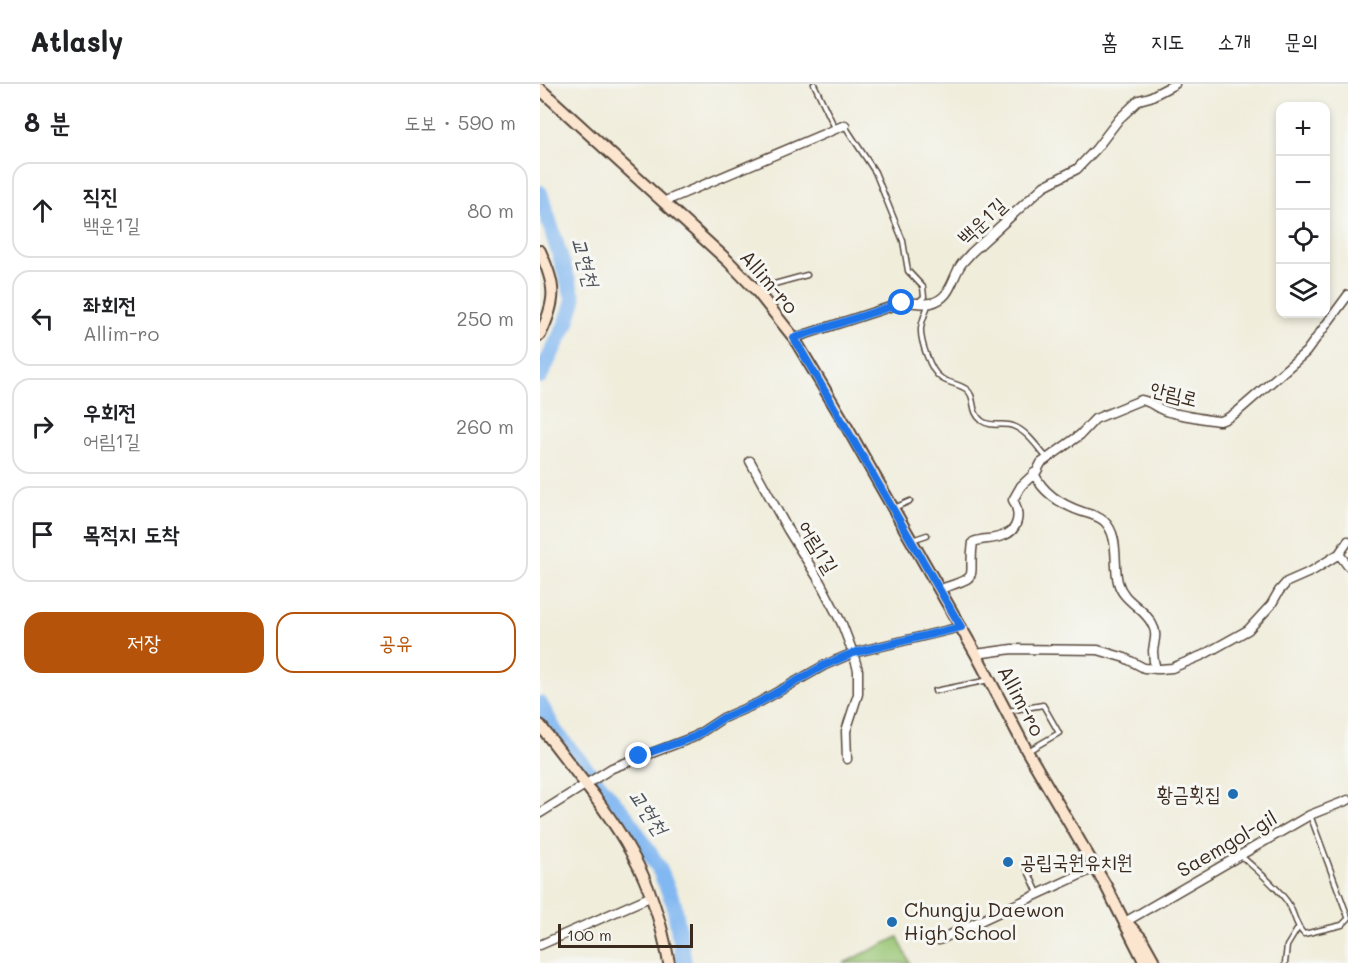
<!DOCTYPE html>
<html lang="ko">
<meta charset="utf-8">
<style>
body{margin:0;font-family:Mali,"Poor Story",sans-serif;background:#f2f2f2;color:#202124}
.controls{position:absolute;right:18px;top:18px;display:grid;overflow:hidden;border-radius:12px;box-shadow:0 3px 9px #0003}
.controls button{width:54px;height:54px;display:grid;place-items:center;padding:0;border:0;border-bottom:2px solid #e0e0e0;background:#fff;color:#202124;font:30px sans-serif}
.scale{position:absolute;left:18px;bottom:15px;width:135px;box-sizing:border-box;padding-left:6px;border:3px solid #3b2a1e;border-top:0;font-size:16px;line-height:21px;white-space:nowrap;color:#3b2a1e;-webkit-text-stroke:4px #f6f6f2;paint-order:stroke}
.stop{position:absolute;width:18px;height:18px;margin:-14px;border:4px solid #1a73e8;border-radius:50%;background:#fff}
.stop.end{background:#1a73e8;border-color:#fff;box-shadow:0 2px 6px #0008}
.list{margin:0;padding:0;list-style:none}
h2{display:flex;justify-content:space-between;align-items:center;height:78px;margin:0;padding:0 24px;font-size:26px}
h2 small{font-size:20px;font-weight:400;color:#757577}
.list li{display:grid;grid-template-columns:39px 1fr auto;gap:18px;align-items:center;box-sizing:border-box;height:96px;margin:0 12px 12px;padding:0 12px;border:2px solid #e0e0e0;border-radius:18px}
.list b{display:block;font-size:22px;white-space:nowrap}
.list p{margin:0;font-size:20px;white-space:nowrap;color:#757577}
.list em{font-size:20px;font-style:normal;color:#757577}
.actions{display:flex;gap:12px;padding:18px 24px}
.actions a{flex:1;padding:14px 0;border:2px solid #b45309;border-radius:18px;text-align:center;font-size:21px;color:#b45309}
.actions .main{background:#b45309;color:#fff}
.icon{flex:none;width:33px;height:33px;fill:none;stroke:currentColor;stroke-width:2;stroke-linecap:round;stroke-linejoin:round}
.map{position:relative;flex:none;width:808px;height:879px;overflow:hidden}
header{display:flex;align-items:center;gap:36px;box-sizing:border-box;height:84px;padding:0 30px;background:#fff;border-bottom:2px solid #e0e0e0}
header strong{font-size:28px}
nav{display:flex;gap:33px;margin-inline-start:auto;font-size:21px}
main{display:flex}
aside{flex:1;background:#fff}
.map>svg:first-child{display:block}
.green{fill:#99c674;stroke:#6a7849;stroke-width:1.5}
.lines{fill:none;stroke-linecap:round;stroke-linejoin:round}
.river{stroke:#82b8f1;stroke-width:16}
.lane-casing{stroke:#56473a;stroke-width:7}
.street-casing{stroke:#56473a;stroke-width:11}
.secondary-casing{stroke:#56473a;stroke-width:14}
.lane{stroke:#fff;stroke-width:4}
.street{stroke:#fff;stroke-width:8}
.secondary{stroke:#fce5cf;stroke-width:10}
.route{stroke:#1a73e8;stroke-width:8}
.poi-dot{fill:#1f6fb2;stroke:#f6f6f2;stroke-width:2}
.labels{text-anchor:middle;stroke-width:6;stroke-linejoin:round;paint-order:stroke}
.street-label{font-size:20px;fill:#3b2a1e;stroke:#f6f6f2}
.poi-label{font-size:20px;fill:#3b2a1e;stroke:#f6f6f2;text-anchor:start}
.water-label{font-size:21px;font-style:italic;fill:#50555d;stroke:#f6f6f2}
</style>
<header>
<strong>Atlasly</strong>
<nav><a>홈</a><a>지도</a><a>소개</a><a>문의</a></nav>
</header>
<main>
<aside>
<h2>8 분<small>도보 · 590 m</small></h2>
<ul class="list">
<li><svg class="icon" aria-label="ahead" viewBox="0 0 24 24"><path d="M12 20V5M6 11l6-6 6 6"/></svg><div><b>직진</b><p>백운1길</p></div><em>80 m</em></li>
<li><svg class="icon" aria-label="left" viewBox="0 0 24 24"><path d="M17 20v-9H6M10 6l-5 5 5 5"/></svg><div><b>좌회전</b><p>Allim-ro</p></div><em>250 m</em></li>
<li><svg class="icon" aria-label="right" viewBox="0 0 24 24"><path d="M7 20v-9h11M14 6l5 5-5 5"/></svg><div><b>우회전</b><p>어림1길</p></div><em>260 m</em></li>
<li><svg class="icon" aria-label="arrive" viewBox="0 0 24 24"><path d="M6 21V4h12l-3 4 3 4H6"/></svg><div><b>목적지 도착</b></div></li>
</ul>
<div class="actions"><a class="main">저장</a><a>공유</a></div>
</aside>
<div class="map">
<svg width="808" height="879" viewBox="0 0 808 879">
<rect width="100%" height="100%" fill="#f6f6f2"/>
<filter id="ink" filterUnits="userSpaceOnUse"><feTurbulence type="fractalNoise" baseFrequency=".0167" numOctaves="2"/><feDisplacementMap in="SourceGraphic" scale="12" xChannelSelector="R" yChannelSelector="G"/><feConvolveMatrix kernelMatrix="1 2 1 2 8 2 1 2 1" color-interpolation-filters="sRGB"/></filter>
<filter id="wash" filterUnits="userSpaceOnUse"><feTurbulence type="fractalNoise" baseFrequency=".008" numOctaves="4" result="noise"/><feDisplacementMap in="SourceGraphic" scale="24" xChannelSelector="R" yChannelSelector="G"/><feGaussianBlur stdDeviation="1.35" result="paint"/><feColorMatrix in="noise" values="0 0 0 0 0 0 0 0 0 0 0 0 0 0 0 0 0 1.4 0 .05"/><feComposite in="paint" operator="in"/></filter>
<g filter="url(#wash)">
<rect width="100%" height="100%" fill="#f0eddb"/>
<path class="green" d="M 358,853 L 370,879 L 304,879 Z"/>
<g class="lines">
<path class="river" d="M 0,109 L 34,216 L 27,238 L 0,292
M 0,620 L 16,649 L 87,734 L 118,782 L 134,820 L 144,879"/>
</g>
</g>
<g filter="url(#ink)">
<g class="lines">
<defs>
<path id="lane" d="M 274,0 L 295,44
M 305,42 L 335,88 L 363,157 L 368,187 L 383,203 L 384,213 L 378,218
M 216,205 L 267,191
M 388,221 C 386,228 382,236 381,244 C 380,256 390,287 401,294 C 408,299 419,300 426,305 C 437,313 429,327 442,337 C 452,344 463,338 473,342 C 487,347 497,363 507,374
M 354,424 L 370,417
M 372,456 L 387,451
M 395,607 L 449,596
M 468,627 L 503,621 L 519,649 L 488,667
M 770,731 L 808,833
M 701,772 C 716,785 734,800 746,816 C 755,827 754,841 764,850 L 802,841 L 808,835
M 487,785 L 498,809
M 745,879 L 747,862 L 758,844"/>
<path id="street" d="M 123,118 L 305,41
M 254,254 L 362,219 C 372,217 381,221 391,219 C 409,215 411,199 419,184 C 422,178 427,174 431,169 L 504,102 L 537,85 L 556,65 L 579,35 L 599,16 L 610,13 L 635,0
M 210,377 L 248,446 L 279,496 L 302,540 L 313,569 L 318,586 L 318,610 L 306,647 L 307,675
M 494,389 C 503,410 522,421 543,428 C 550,430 558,432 564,437 C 580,452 573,479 578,498 C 583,518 604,523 612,540 C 618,550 614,557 613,567 C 613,573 614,579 616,585
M 799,470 L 808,482
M 400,505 C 444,491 427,496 433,458 C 443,454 452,456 462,452 C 479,447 481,430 473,416 L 481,402 L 497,387 L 501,379 L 540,351 L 555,335 L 601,316 C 610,317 615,323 623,326 C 628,329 674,337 680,337 C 686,336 692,331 697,328 L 766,268 L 808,211
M 436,570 L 472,565 L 558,566 L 585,574 L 604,584 L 620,585 L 632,584 L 663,571 L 708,546 L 731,521 L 739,507 L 747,498 L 772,487 L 799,470 L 808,457
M 0,729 L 72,684 L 154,653 L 183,634 L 218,619 L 285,581 L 313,569 L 421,543
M 585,838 L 770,731 L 808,716
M 399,856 L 546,788 L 554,782
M 0,861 L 112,812"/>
<path id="secondary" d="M 0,5 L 188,177 L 216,206 L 254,254 L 300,331 L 436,570 L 487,667 L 566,802 L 605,879
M 0,167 C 16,203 17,215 0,251
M 0,641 C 31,683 67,724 92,770 C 111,804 122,841 129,879
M 588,840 L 601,854 L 615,879"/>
</defs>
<use href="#lane" class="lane-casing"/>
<use href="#street" class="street-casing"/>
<use href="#secondary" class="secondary-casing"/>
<use href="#lane" class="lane"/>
<use href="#street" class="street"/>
<use href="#secondary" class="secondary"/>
</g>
</g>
<g class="lines" filter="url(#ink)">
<path class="route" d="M 99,672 L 154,653 L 183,634 L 218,619 L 285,581 L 313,569 L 421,543 L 254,254 L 362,219"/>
</g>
<g class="poi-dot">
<circle cx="693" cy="710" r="6"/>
<circle cx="468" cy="778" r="6"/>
<circle cx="352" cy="838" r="6"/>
</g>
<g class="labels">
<g class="street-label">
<text transform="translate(442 137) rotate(-43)" y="7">백운1길</text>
<text transform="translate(229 198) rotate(49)" y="7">Allim-ro</text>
<text transform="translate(634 310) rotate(14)" y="7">안림로</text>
<text transform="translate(278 463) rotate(59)" y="7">어림1길</text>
<text transform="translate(481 617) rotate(62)" y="7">Allim-ro</text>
<text transform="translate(687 760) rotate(-30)" y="7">Saemgol-gil</text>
</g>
<g class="poi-label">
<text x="681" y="717" text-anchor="end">황금횟집</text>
<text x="480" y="785">공립국원유치원</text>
<text x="364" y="833">Chungju Daewon<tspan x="364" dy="23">High School</tspan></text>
</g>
<g class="water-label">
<text transform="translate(45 178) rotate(74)" y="7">교현천</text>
<text transform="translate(108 728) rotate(55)" y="7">교현천</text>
</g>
</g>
</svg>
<div class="controls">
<button>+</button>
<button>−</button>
<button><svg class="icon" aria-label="locate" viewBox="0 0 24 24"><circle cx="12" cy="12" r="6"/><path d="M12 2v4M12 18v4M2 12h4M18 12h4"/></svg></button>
<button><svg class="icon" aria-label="layers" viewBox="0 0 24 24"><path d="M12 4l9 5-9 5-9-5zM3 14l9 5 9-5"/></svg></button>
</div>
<div class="scale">100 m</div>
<div class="stop" style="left:362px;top:219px"></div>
<div class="stop end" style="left:99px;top:672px"></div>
</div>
</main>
